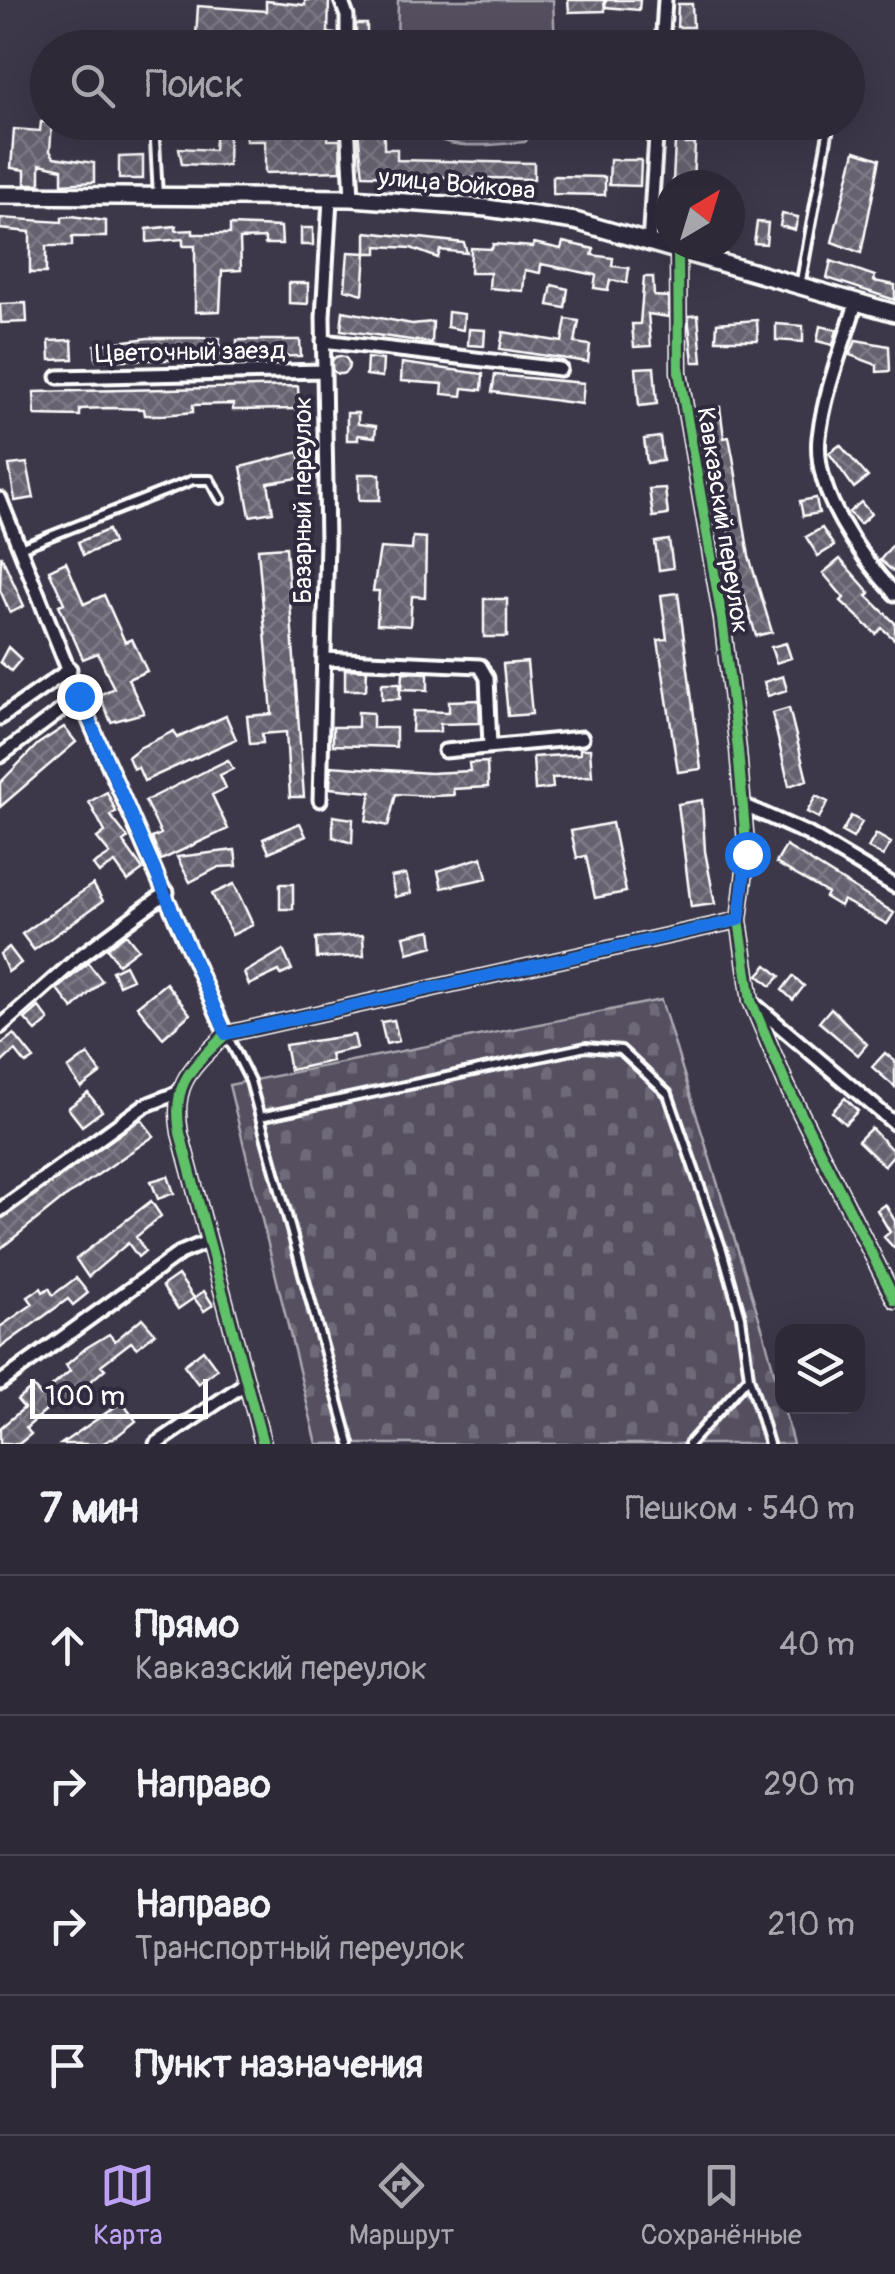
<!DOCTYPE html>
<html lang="ru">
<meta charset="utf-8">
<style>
body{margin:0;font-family:Pangolin,sans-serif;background:#393542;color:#f1f3f6}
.controls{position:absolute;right:30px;bottom:30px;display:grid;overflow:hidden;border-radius:20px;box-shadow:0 10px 40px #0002}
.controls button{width:90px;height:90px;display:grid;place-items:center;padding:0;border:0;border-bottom:2px solid #484552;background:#2d2937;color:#f1f3f6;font:50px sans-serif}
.compass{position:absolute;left:655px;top:170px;width:90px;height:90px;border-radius:50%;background:#2d2937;box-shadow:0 10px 40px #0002;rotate:38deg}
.scale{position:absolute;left:30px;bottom:25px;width:178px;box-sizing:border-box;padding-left:10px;border:5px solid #fff;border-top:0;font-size:28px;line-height:35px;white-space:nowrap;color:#fff;-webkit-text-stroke:8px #2f2a3d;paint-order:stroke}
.stop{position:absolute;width:30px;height:30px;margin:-22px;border:8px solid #1a73e8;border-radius:50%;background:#fff}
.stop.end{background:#1a73e8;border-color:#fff;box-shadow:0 2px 10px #0008}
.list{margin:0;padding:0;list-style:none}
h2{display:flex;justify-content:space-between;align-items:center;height:130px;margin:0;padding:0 40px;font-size:42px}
h2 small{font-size:32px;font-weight:400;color:#a7a6ad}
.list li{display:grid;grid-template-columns:65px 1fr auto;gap:30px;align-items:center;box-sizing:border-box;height:140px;padding:0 40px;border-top:2px solid #484552}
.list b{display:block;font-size:38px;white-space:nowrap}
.list p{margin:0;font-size:32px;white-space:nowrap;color:#a7a6ad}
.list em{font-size:32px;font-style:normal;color:#a7a6ad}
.icon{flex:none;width:55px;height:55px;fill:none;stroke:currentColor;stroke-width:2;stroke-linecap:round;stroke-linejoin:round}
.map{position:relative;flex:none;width:895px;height:1444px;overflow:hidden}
.search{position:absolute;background:#2d2937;box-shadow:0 10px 40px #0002;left:30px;right:30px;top:30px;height:110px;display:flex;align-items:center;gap:25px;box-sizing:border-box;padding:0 35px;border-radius:55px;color:#a7a6ad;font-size:38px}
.sheet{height:690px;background:#2d2937}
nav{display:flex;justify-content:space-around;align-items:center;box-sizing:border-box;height:140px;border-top:2px solid #484552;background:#2d2937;font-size:28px;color:#a7a6ad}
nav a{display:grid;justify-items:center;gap:5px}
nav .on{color:#bca0f2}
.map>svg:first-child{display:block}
.cemetery{fill:url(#cemetery-stones);stroke:#aaa8b0;stroke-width:2.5}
.green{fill:#555060;stroke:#aaa8b0;stroke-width:2.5}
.building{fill:url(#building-cross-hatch);stroke:#fff;stroke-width:2.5}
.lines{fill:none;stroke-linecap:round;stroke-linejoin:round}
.service-casing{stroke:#fff;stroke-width:14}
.minor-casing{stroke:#fff;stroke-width:19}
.tertiary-casing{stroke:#fff;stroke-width:22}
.service{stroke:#2f2a3d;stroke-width:6}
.minor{stroke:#2f2a3d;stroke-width:11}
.tertiary{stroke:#2f2a3d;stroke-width:15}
.cycleway-casing{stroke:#2f2a3d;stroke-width:16}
.cycleway{stroke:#61c268;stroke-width:10}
.route{stroke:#1a73e8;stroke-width:12}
.labels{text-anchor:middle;stroke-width:8;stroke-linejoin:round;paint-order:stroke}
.street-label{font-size:25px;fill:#fff;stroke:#2f2a3d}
</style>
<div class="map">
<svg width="895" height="1444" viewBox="0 0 895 1444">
<defs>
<pattern id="cemetery-stones" width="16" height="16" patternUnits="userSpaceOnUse" patternTransform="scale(2.5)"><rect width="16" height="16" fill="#555060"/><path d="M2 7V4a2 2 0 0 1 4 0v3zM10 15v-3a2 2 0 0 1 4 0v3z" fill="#6e6a78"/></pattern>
<pattern id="building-cross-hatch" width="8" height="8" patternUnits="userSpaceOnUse" patternTransform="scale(2.5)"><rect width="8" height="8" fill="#666270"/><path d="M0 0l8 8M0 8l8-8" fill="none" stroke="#7d7a85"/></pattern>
</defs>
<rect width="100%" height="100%" fill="#3c3749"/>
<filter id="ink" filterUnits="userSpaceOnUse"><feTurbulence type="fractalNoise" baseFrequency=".01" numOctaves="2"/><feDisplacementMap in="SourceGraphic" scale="20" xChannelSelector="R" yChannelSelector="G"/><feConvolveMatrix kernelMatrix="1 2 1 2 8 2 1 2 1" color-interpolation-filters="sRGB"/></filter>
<g filter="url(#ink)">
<path class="cemetery" d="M 661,1000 L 764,1334 L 793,1444 L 317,1444 L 229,1085 Z"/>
<path class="green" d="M 398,0 L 553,0 L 555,47 L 397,47 Z
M 414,123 L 540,123 L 525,142 C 484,145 446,154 414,123 Z"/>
<path class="building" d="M 305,0 L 329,0 L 328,33 L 336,34 L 337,48 L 184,48 L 184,35 L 196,36 L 198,6 L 266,11 L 266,1 L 305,5 Z
M 568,0 L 604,0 L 605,11 L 569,12 Z
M 606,0 L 640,0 L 639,10 L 605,7 Z
M 678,4 L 692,4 L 693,27 L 677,27 Z
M 356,24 L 367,24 L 367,48 L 356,48 Z
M 41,122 L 52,122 L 50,151 L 54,157 L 94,163 L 94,182 L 62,184 L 62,169 L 40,164 L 40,184 L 25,184 L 25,170 L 11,168 L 14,129 L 40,131 Z
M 217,122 L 229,122 L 228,166 L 182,164 L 179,148 L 214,150 Z
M 245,122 L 328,126 L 328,140 L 340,140 L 341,171 L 265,173 L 265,141 L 246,141 Z
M 357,122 L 384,122 L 384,149 L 397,149 L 397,160 L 534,163 L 534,179 L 363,175 Z
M 676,123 L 685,124 L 685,144 L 695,144 L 693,181 L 673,181 Z
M 855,151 L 880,159 L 861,253 L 832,242 Z
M 143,156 L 143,179 L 119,179 L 119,157 Z
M 610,160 L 641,160 L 640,186 L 609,185 Z
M 553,176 L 605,177 L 605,195 L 553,194 Z
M 782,214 L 798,217 L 795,230 L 780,226 Z
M 72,216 L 106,221 L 106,237 L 72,237 L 72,246 L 46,246 L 46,273 L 30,273 L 30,232 L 0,229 L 0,218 L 62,222 L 62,217 Z
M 757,222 L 768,223 L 766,244 L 754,243 Z
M 230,225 L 281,227 L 282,244 L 265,244 L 265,238 L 240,239 L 241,270 L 222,271 L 220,311 L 195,312 L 195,246 L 183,246 L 183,239 L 147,242 L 147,229 L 176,226 L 176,231 L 193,230 L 193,234 L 230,234 Z
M 301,228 L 313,228 L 313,245 L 301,245 Z
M 366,232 L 464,243 L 467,253 L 440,250 L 438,258 L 411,248 L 377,246 L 377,253 L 366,253 Z
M 563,242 L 594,249 L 592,255 L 613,258 L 612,266 L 629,268 L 627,283 L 610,280 L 608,290 L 594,288 L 596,275 L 541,264 L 540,273 L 525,270 L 523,291 L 489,288 L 490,273 L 470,273 L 471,248 L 492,249 L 493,244 L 533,247 L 534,243 L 561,249 Z
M 348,252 L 366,253 L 363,294 L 345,289 Z
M 831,261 L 875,276 L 874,281 L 895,285 L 895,300 L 827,278 Z
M 644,277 L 653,277 L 654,296 L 669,297 L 669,317 L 648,314 L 651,346 L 634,347 L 632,324 L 640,324 Z
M 289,283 L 308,283 L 308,304 L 289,303 Z
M 552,285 L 568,289 L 565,308 L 548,305 Z
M 26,303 L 27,322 L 1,323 L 0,304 Z
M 343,311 L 412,324 L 433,322 L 432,343 L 341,330 Z
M 448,312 L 464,314 L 463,330 L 447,327 Z
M 698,315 L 702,362 L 693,362 L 688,316 Z
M 566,319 L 579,321 L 575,343 L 590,345 L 588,362 L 500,349 L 503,332 L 562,342 Z
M 757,320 L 758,340 L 716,340 L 717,323 Z
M 776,324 L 803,326 L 803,342 L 776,340 Z
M 820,326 L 837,330 L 833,345 L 817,341 Z
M 469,329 L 485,330 L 484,346 L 468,345 Z
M 148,338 L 220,338 L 219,360 L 96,360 L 95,345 Z
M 72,340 L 73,359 L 50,360 L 49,341 Z
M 237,340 L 300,340 L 301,356 L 237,357 Z
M 856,340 L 889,346 L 890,371 L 877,372 L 877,365 L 850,355 Z
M331 365a9 9 0 1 1 18 0a9 9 0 1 1-18 0Z
M 367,358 L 383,360 L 382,377 L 366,375 Z
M 402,363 L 483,374 L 482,390 L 463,388 L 462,396 L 442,394 L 443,384 L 401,381 Z
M 654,367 L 657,404 L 639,406 L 636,368 Z
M 495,375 L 584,383 L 582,404 L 492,392 Z
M 298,386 L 299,409 L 233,410 L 233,404 L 193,405 L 193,412 L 164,415 L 145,415 L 144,409 L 109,408 L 80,409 L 80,416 L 35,415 L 34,392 Z
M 720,407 L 724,438 L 729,437 L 733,457 L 749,556 L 772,632 L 756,636 L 734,560 L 707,425 L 705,409 Z
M 347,413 L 358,413 L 358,424 L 376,426 L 375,437 L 358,435 L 358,440 L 347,440 Z
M 660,437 L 663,461 L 647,463 L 644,439 Z
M 840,445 L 868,477 L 854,488 L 829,453 Z
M 299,452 L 304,477 L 268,483 L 273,512 L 250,516 L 241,467 Z
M 27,463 L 34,498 L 15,501 L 9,465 Z
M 359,474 L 380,474 L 380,500 L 359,500 Z
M 665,488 L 668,515 L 653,517 L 649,489 Z
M 816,498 L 819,513 L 803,516 L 800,501 Z
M 861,502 L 871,514 L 860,524 L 849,512 Z
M 822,528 L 834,546 L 818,556 L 806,537 Z
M 108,530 L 113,543 L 83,555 L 78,542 Z
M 413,537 L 426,538 L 425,597 L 412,596 L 410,626 L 377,624 L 379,591 L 373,591 L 380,548 L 412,550 Z
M 669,540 L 673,568 L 659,570 L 655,542 Z
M 895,542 L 895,573 L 880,560 Z
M 286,547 L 304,797 L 290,797 L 286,732 L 262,734 L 263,743 L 250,744 L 247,716 L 272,714 L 258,549 Z
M 1,555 L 24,606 L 10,613 L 0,590 Z
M 840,559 L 870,593 L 867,596 L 895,623 L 895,640 L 882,628 L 876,634 L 841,601 L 844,598 L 823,573 Z
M 66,562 L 84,604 L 104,595 L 125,642 L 132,639 L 147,671 L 128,679 L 144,713 L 111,722 L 99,695 L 114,688 L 109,678 L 98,653 L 83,659 L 59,605 L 64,603 L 49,570 Z
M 678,593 L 701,769 L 678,772 L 658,640 L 667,639 L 661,595 Z
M 484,599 L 507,599 L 507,637 L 484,637 Z
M 786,643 L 791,658 L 776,663 L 771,647 Z
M 8,647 L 21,659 L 11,671 L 0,662 Z
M 527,662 L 532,714 L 508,716 L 503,664 Z
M 345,669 L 367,670 L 366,690 L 345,690 Z
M 403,672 L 428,673 L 428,690 L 402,689 Z
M 783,676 L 787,690 L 768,696 L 764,682 Z
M 382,683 L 400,683 L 400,699 L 382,699 Z
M 479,700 L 480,723 L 440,724 L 440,732 L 412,732 L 413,711 L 449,712 L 449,701 Z
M 789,708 L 807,780 L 789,786 L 772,713 Z
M 358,712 L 373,713 L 373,728 L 396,728 L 396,747 L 333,745 L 333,727 L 358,727 Z
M 226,716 L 236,739 L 144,781 L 138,767 L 133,769 L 128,757 L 139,748 L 174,731 L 177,738 Z
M 64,727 L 76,742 L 0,807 L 0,783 L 38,744 Z
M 580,749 L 590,749 L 592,776 L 552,778 L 553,788 L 535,790 L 533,757 L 580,754 Z
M 228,760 L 233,769 L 220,775 L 226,788 L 212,795 L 228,829 L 161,860 L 152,838 L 161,834 L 145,801 Z
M 487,762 L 488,787 L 453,789 L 454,795 L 431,796 L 396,794 L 388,826 L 366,821 L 371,792 L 330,788 L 331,766 L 430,773 L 470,771 L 469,763 Z
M 107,792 L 116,812 L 110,815 L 128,838 L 123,842 L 143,870 L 128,881 L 115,863 L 99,873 L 93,865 L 110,854 L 97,838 L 105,832 L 89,802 Z
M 816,796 L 828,802 L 819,818 L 807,812 Z
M 702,800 L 705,851 L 715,904 L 691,907 L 678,804 Z
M 333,816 L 353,819 L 352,843 L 333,837 Z
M 851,816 L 862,822 L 853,838 L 842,832 Z
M 300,823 L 306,836 L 269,852 L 263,839 Z
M 612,823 L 626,892 L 595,898 L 586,856 L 577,858 L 571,831 Z
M 876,834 L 891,843 L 883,856 L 868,848 Z
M 786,846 L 894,913 L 887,924 L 843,900 L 840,906 L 825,897 L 827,893 L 776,863 Z
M 235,850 L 237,866 L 219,867 L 190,882 L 177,857 Z
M 482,857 L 487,878 L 442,888 L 438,871 Z
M 406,874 L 411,893 L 395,897 L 391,877 Z
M 93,884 L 103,901 L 34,950 L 22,934 Z
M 234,884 L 253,925 L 232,935 L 212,894 Z
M 280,884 L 293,884 L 293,909 L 280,909 Z
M 431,930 L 433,946 L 408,953 L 404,936 Z
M 126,934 L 138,949 L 118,964 L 107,948 Z
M 363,935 L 364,956 L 317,958 L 316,938 Z
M 9,947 L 21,963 L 8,972 L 0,954 Z
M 283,950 L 292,970 L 281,975 L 279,971 L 249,985 L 244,973 Z
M 88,963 L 102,981 L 73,1009 L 57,989 Z
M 125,965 L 132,979 L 119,985 L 112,971 Z
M 767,965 L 780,976 L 771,986 L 758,975 Z
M 793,976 L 804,986 L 793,1000 L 782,990 Z
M 166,983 L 190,1014 L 163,1038 L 137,1006 Z
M 39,1007 L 49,1020 L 36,1031 L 25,1019 Z
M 831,1008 L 867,1044 L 858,1055 L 819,1022 Z
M 394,1020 L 399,1041 L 386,1044 L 381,1022 Z
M 14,1034 L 34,1059 L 26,1064 L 15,1050 L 0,1064 L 0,1045 Z
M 354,1035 L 357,1048 L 330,1054 L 332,1061 L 290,1070 L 285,1045 Z
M 885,1053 L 895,1061 L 895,1087 L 872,1067 Z
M 88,1054 L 101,1073 L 81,1088 L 68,1069 Z
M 88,1093 L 102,1111 L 82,1126 L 68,1108 Z
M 845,1098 L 858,1111 L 845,1124 L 832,1112 Z
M 141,1119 L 154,1136 L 61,1200 L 0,1249 L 0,1219 Z
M 871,1128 L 895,1153 L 884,1166 L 858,1141 Z
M 168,1176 L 174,1193 L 158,1199 L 151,1181 Z
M 151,1201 L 161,1216 L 136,1237 L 145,1251 L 138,1257 L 128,1243 L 88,1277 L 76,1259 Z
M 885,1204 L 895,1221 L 895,1249 L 884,1237 L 890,1232 L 877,1210 Z
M 178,1275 L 194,1298 L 178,1309 L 162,1286 Z
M 76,1278 L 88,1293 L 73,1305 L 68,1299 L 0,1348 L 0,1327 L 33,1304 L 28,1297 L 41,1288 L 43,1292 L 49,1288 L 53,1295 Z
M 204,1291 L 213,1305 L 204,1311 L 194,1298 Z
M 142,1318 L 155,1333 L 137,1348 L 131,1342 L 101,1365 L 105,1369 L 59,1409 L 54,1404 L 26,1428 L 31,1434 L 19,1444 L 0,1444 L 0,1428 L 24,1408 L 17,1400 L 33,1387 L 41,1396 L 70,1371 L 66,1365 L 86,1348 L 109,1334 L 115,1341 Z
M 203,1350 L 217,1369 L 198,1384 L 184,1365 Z
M 122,1402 L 136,1421 L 117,1436 L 101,1444 L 61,1444 Z"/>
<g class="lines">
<defs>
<path id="service" d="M 143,47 L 143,48
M 154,122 L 158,197
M 800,286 L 830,122
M 20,548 L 193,480 L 210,480 L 221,499
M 227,1035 L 250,1081 L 350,1444
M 260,1117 L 586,1047 L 621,1050 L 668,1094 L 722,1250 L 741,1317 L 749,1377 L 769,1444
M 689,1444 L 748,1378"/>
<path id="minor" d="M 341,0 L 347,16 L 347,48
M 662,48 L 665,0
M 348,122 L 352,198
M 649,244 L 657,122
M 678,252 L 679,372 L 722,619 L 738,750 L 747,854 L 739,920 L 751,1001 L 787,1086 L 895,1300
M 856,303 C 843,346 824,393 819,437 C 813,492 860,556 895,594
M 323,341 L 560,369
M 58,377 L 324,371
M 0,499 L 79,697 L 226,1034
M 324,659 L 480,666 L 487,678 L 490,746
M 0,718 L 70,669
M 445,751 L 582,738
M 0,756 L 79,697
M 320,800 L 327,542 L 323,317 L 330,199
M 743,805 L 808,834 L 895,886
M 754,1004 L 895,1124
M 0,1027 L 78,958 L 167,892
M 0,1210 L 144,1106 L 177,1093
M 0,1383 L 180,1253 L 209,1241
M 156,1444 L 246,1383
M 263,1444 L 180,1133 C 171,1082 192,1068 226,1034 L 739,920"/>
<path id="tertiary" d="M 0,195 L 352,198 L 487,208 L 575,221 L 895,313"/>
</defs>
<use href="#service" class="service-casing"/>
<use href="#minor" class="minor-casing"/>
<use href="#tertiary" class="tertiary-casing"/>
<use href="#service" class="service"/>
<use href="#minor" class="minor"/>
<use href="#tertiary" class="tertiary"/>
<defs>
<path id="cycleway" d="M 678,252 L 679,372 L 722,619 L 738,750 L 747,854 L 739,920 L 751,1001 L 787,1086 L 895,1300
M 263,1444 L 180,1133 C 171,1082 192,1068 226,1034 L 739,920"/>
</defs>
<use href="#cycleway" class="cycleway-casing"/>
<use href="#cycleway" class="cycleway"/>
</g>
</g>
<g class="lines" filter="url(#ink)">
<path class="route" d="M 79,696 L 226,1034 L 739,920 L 747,854"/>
</g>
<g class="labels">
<g class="street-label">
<text transform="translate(457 183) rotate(5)" y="9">улица Войкова</text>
<text transform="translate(190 351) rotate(-1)" y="9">Цветочный заезд</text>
<text transform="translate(302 500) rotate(-90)" y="9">Базарный переулок</text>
<text transform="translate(724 520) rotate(81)" y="9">Кавказский переулок</text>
</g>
</g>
</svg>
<div class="controls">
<button><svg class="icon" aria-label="layers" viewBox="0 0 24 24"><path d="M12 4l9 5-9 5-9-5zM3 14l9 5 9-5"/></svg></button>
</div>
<svg class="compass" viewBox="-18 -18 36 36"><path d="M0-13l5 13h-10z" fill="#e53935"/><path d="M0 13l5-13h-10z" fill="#a7a6ad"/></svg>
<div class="scale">100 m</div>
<div class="stop" style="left:747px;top:854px"></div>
<div class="stop end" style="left:79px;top:696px"></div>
<div class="search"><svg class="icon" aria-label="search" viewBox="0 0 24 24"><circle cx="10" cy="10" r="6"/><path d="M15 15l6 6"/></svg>Поиск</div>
</div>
<section class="sheet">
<h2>7 мин<small>Пешком · 540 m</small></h2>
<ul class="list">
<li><svg class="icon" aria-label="ahead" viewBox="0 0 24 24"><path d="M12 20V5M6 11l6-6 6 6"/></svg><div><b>Прямо</b><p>Кавказский переулок</p></div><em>40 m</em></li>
<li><svg class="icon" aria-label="right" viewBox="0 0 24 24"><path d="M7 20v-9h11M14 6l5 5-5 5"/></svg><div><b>Направо</b></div><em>290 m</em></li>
<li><svg class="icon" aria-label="right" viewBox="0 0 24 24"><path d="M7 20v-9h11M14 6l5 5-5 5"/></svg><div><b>Направо</b><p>Транспортный переулок</p></div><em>210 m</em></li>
<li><svg class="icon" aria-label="arrive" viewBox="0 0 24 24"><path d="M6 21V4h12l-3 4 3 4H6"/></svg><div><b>Пункт назначения</b></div></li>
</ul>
</section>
<nav>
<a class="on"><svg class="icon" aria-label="map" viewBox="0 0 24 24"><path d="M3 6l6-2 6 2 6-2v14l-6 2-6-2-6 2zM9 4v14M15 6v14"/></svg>Карта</a>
<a><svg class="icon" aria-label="directions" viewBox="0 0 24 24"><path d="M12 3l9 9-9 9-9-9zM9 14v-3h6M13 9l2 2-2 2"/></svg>Маршрут</a>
<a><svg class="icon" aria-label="saved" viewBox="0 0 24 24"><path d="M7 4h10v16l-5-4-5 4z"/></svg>Сохранённые</a>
</nav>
